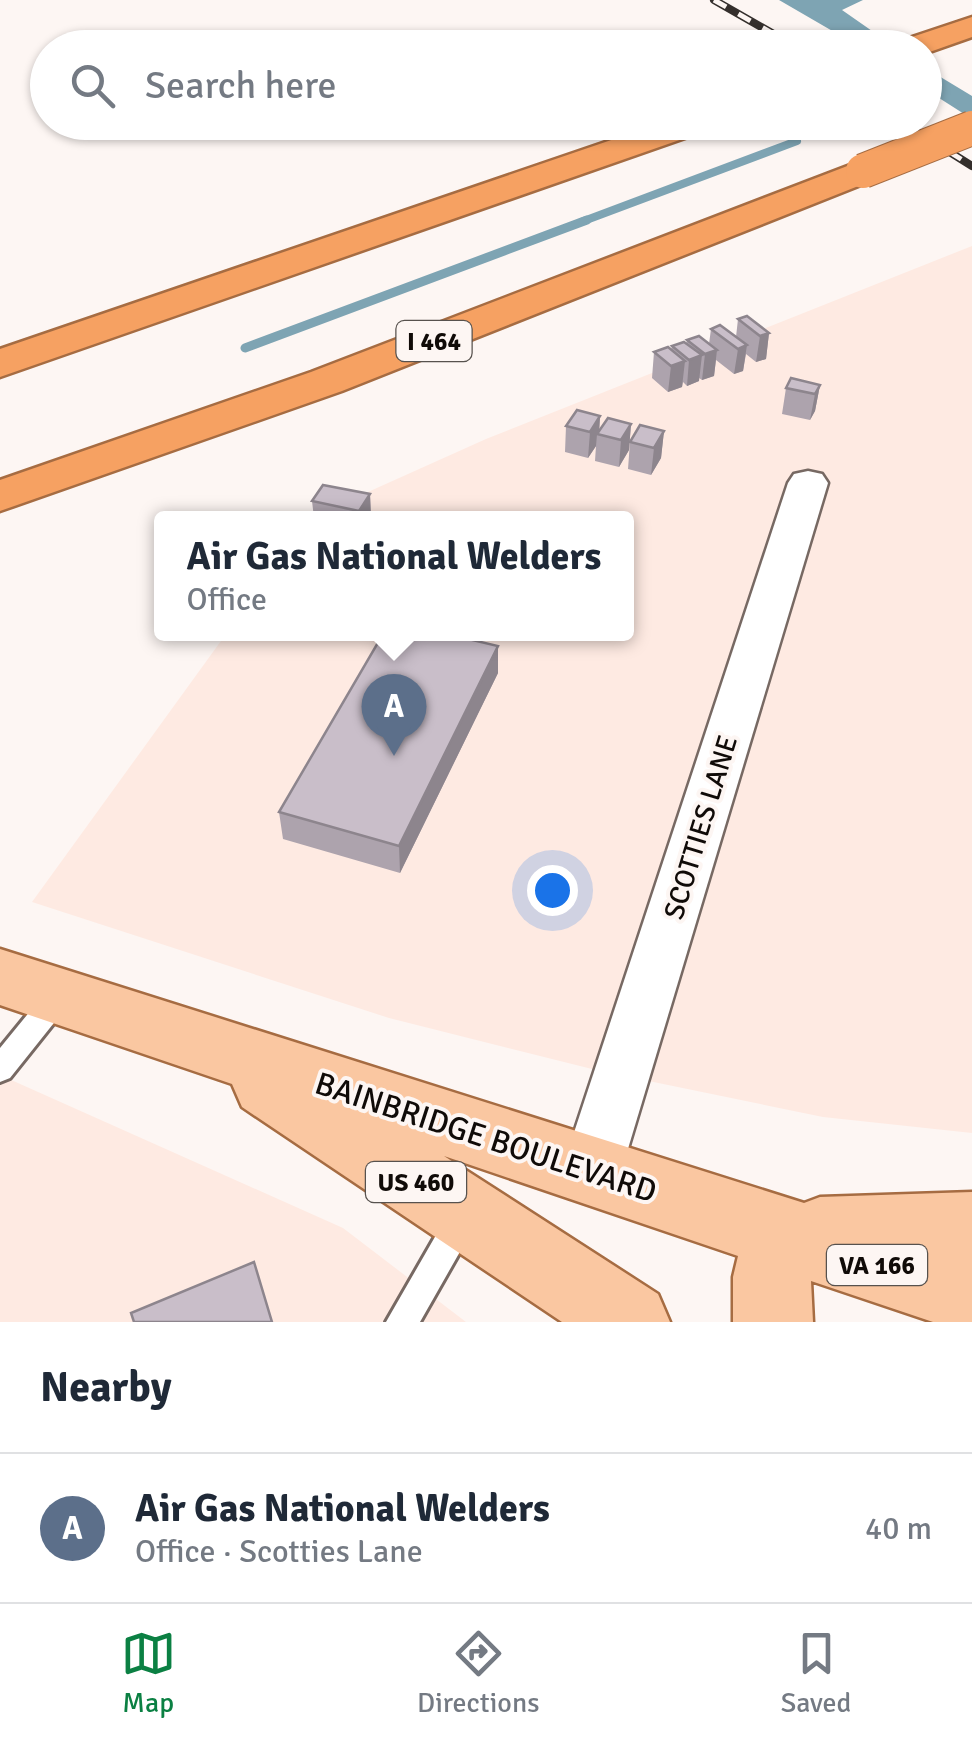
<!DOCTYPE html>
<meta charset="utf-8">
<style>
body{margin:0;font-family:Signika,sans-serif;background:#f6f6f7;color:#1f2937}
.you{position:absolute;left:552px;top:890px;width:35px;height:35px;margin:-25px;border:8px solid #fff;border-radius:50%;background:#1a73e8;box-shadow:0 0 0 15px #1a73e833}
.badge{display:grid;place-items:center;width:65px;height:65px;border-radius:50%;background:#0b8043;color:#fff;font-size:32px;font-weight:700}
.pin{position:absolute;translate:-50% -82px;filter:drop-shadow(0 2px 5px #0008)}
.pin::after{content:'';position:absolute;top:52px;width:35px;height:30px;background:inherit;clip-path:polygon(0 0,100% 0,50% 100%)}
.popup{position:absolute;left:154px;top:511px;width:480px;height:130px;box-sizing:border-box;display:grid;place-content:center;border-radius:10px;background:#fff;filter:drop-shadow(0 2px 8px #0005);font-size:32px;white-space:nowrap;color:#747a83}
.popup b{font-size:38px;color:#1f2937}
.popup::after{content:'';position:absolute;left:50%;top:100%;margin-left:-20px;border:20px solid transparent;border-top-color:#fff}
.list{margin:0;padding:0;list-style:none}
h2{display:flex;justify-content:space-between;align-items:center;height:130px;margin:0;padding:0 40px;font-size:42px}
h2 small{font-size:32px;font-weight:400;color:#747a83}
.list li{display:grid;grid-template-columns:65px 1fr auto;gap:30px;align-items:center;box-sizing:border-box;height:150px;padding:0 40px;border-top:2px solid #e0e1e3}
.list b{display:block;font-size:38px;white-space:nowrap}
.list p{margin:0;font-size:32px;white-space:nowrap;color:#747a83}
.list em{font-size:32px;font-style:normal;color:#747a83}
.icon{flex:none;width:55px;height:55px;fill:none;stroke:currentColor;stroke-width:2;stroke-linecap:round;stroke-linejoin:round}
.map{position:relative;flex:none;width:972px;height:1322px;overflow:hidden}
.search{position:absolute;background:#fff;box-shadow:0 2px 8px #0004;left:30px;right:30px;top:30px;height:110px;display:flex;align-items:center;gap:25px;box-sizing:border-box;padding:0 35px;border-radius:55px;color:#747a83;font-size:38px}
.sheet{height:280px;background:#fff}
nav{display:flex;justify-content:space-around;align-items:center;box-sizing:border-box;height:140px;border-top:2px solid #e0e1e3;background:#fff;font-size:28px;color:#747a83}
nav a{display:grid;justify-items:center;gap:5px}
nav .on{color:#0b8043}
.map>svg:first-child{display:block}
.built{fill:#feeae2}
.water{fill:#7ea4b3}
.lines{fill:none;stroke-linecap:round;stroke-linejoin:round}
.stream-far1{stroke:#7ea4b3;stroke-width:8}
.stream{stroke:#7ea4b3;stroke-width:9}
.lane-casing{stroke:#776963;stroke-width:6}
.street-casing{stroke:#776963;stroke-width:5}
.primary-casing{stroke:#a66c42;stroke-width:5}
.highway-casing{stroke:#a66c42;stroke-width:5}
.lane{fill:#fff;fill-rule:evenodd}
.street{fill:#fff;fill-rule:evenodd}
.primary{fill:#fac7a1;fill-rule:evenodd}
.highway{fill:#f6a162;fill-rule:evenodd}
.rail-casing{stroke:#342f2c;stroke-width:8}
.rail{stroke:#fdf6f3;stroke-width:5;stroke-dasharray:14;stroke-linecap:butt}
.highway-bridge-casing{stroke:#a66c42;stroke-width:36;stroke-linecap:butt}
.highway-bridge{stroke:#f6a162;stroke-width:34}
.wall{fill:#ada3ad}
.shaded-wall{fill:#8d858d}
.building{fill:#c9bec9;stroke:#8d858d;stroke-width:2.5}
.labels{text-anchor:middle;stroke-width:8;stroke-linejoin:round;paint-order:stroke}
.shield{fill:#fdf6f3;stroke:#57524e;stroke-width:2.5}
.shield-label{font-size:25px;font-weight:bold;fill:#100b08}
.street-label{font-size:28px;fill:#100b08;stroke:#fdf6f3}
.near-street-label{font-size:32px;fill:#100b08;stroke:#fdf6f3}
</style>
<div class="map">
<svg width="972" height="1322" viewBox="0 0 972 1322">
<rect width="100%" height="100%" fill="#fdf6f3"/>
<path class="built" d="M 972,246 L 972,1133 L 823,1117 L 600,1071 L 389,1018 L 32,902 L 226,634 L 626,634 L 626,518 L 310,518 L 486,439 Z
M 0,1075 L 343,1228 L 466,1322 L 0,1322 Z"/>
<path class="water" d="M 779,0 L 863,0 L 842,10 L 895,47 L 860,47 Z
M 924,67 L 972,96 L 972,119 L 925,89 Z"/>
<g class="lines">
<path class="stream-far1" d="M 581,222 L 797,141"/>
<path class="stream" d="M 245,348 L 587,220"/>
<defs>
<path id="lane" d="M 59,984 L 69,988 L 73,996 L 69,1004 L 10,1078 L 0,1082 L 0,1048 L 49,988 Z
M 462,1205 L 473,1209 L 478,1220 L 420,1322 L 386,1322 L 451,1209 Z"/>
<path id="street" d="M 808,471 L 822,474 L 828,483 L 621,1172 L 612,1192 L 591,1200 L 570,1192 L 561,1172 L 788,483 L 794,474 Z"/>
<path id="primary" d="M 0,949 L 804,1203 L 820,1197 L 972,1192 L 972,1322 L 933,1322 L 811,1281 L 813,1322 L 733,1322 L 733,1277 L 738,1256 L 444,1156 L 658,1294 L 670,1322 L 562,1322 L 242,1107 L 232,1084 L 0,1005 Z"/>
<path id="highway" d="M 972,17 L 972,37 L 924,54 L 924,48 L 895,48 L 900,41 Z
M 664,122 L 716,122 L 711,129 L 0,377 L 0,349 Z
M 863,160 L 876,163 L 881,171 L 876,179 L 342,391 L 0,511 L 0,480 L 311,372 Z"/>
</defs>
<use href="#lane" class="lane-casing"/>
<use href="#street" class="street-casing"/>
<use href="#primary" class="primary-casing"/>
<use href="#highway" class="highway-casing"/>
<use href="#lane" class="lane"/>
<use href="#street" class="street"/>
<use href="#primary" class="primary"/>
<use href="#highway" class="highway"/>
<defs>
<path id="rail" d="M 714,0 L 798,48
M 902,122 L 972,166"/>
</defs>
<use href="#rail" class="rail-casing"/>
<use href="#rail" class="rail"/>
<defs>
<path id="highway-bridge" d="M 863,171 L 972,128"/>
</defs>
<use href="#highway-bridge" class="highway-bridge-casing"/>
<use href="#highway-bridge" class="highway-bridge"/>
</g>
<path class="wall" d="M 738,319 L 769,333 L 766,359 L 756,362 L 746,354 L 743,371 L 734,374 L 716,360 L 714,376 L 702,380 L 699,378 L 699,381 L 687,386 L 683,382 L 682,387 L 668,392 L 652,378 L 654,352 L 671,350 L 672,346 L 686,344 L 687,340 L 709,344 L 711,329 L 736,337 Z
M 820,385 L 815,411 L 810,420 L 782,414 L 786,388 Z
M 600,416 L 599,431 L 631,424 L 629,450 L 619,467 L 595,461 L 596,446 L 588,458 L 565,452 L 566,426 Z
M 664,431 L 661,458 L 651,475 L 628,469 L 630,442 Z
M 370,494 L 371,518 L 314,518 L 312,501 Z
M 498,646 L 498,673 L 400,873 L 283,839 L 279,812 Z"/>
<path class="shaded-wall" d="M 769,333 L 766,359 L 756,362 L 760,336 Z
M 747,345 L 743,371 L 734,374 L 738,349 Z
M 717,350 L 714,376 L 702,380 L 705,354 Z
M 702,355 L 699,381 L 687,386 L 689,360 Z
M 685,361 L 682,387 L 668,392 L 671,366 Z
M 820,385 L 815,411 L 810,420 L 815,394 Z
M 600,416 L 599,435 L 597,434 L 596,446 L 588,458 L 590,432 Z
M 631,424 L 629,450 L 619,467 L 621,440 Z
M 664,431 L 661,458 L 651,475 L 654,448 Z
M 370,494 L 371,518 L 360,518 L 359,511 Z
M 498,646 L 498,673 L 400,873 L 399,846 Z"/>
<path class="building" d="M 747,316 L 769,333 L 760,336 L 738,319 Z
M 720,325 L 747,345 L 738,349 L 711,329 Z
M 699,336 L 717,350 L 705,354 L 687,340 Z
M 684,342 L 702,355 L 689,360 L 672,346 Z
M 668,347 L 685,361 L 671,366 L 654,352 Z
M 791,378 L 820,385 L 815,394 L 786,388 Z
M 577,410 L 600,416 L 590,432 L 566,426 Z
M 608,418 L 631,424 L 621,440 L 597,434 Z
M 640,425 L 664,431 L 654,448 L 630,442 Z
M 323,485 L 370,494 L 359,511 L 312,501 Z
M 383,634 L 447,634 L 498,646 L 399,846 L 279,812 Z
M 254,1262 L 272,1322 L 134,1322 L 131,1313 Z"/>
<g class="labels">
<g class="shield">
<rect x="396.5" y="321" width="75" height="40" rx="8"/>
<rect x="366" y="1162" width="100" height="40" rx="8"/>
<rect x="827" y="1245" width="100" height="40" rx="8"/>
</g>
<g class="shield-label">
<text x="434" y="350">I 464</text>
<text x="416" y="1191">US 460</text>
<text x="877" y="1274">VA 166</text>
</g>
<g class="street-label">
<text transform="translate(700 827) rotate(-73)" y="10">SCOTTIES LANE</text>
</g>
<g class="near-street-label">
<text transform="translate(486 1137) rotate(18)" y="11">BAINBRIDGE BOULEVARD</text>
</g>
</g>
</svg>
<div class="you"></div>
<div class="pin badge" style="left:394px;top:756px;background:#5c6f8a">A</div>
<div class="popup"><b>Air Gas National Welders</b>Office</div>
<div class="search"><svg class="icon" aria-label="search" viewBox="0 0 24 24"><circle cx="10" cy="10" r="6"/><path d="M15 15l6 6"/></svg>Search here</div>
</div>
<section class="sheet">
<h2>Nearby<small></small></h2>
<ul class="list">
<li><span class="badge" style="background:#5c6f8a">A</span><div><b>Air Gas National Welders</b><p>Office · Scotties Lane</p></div><em>40 m</em></li>
</ul>
</section>
<nav>
<a class="on"><svg class="icon" aria-label="map" viewBox="0 0 24 24"><path d="M3 6l6-2 6 2 6-2v14l-6 2-6-2-6 2zM9 4v14M15 6v14"/></svg>Map</a>
<a><svg class="icon" aria-label="directions" viewBox="0 0 24 24"><path d="M12 3l9 9-9 9-9-9zM9 14v-3h6M13 9l2 2-2 2"/></svg>Directions</a>
<a><svg class="icon" aria-label="saved" viewBox="0 0 24 24"><path d="M7 4h10v16l-5-4-5 4z"/></svg>Saved</a>
</nav>
